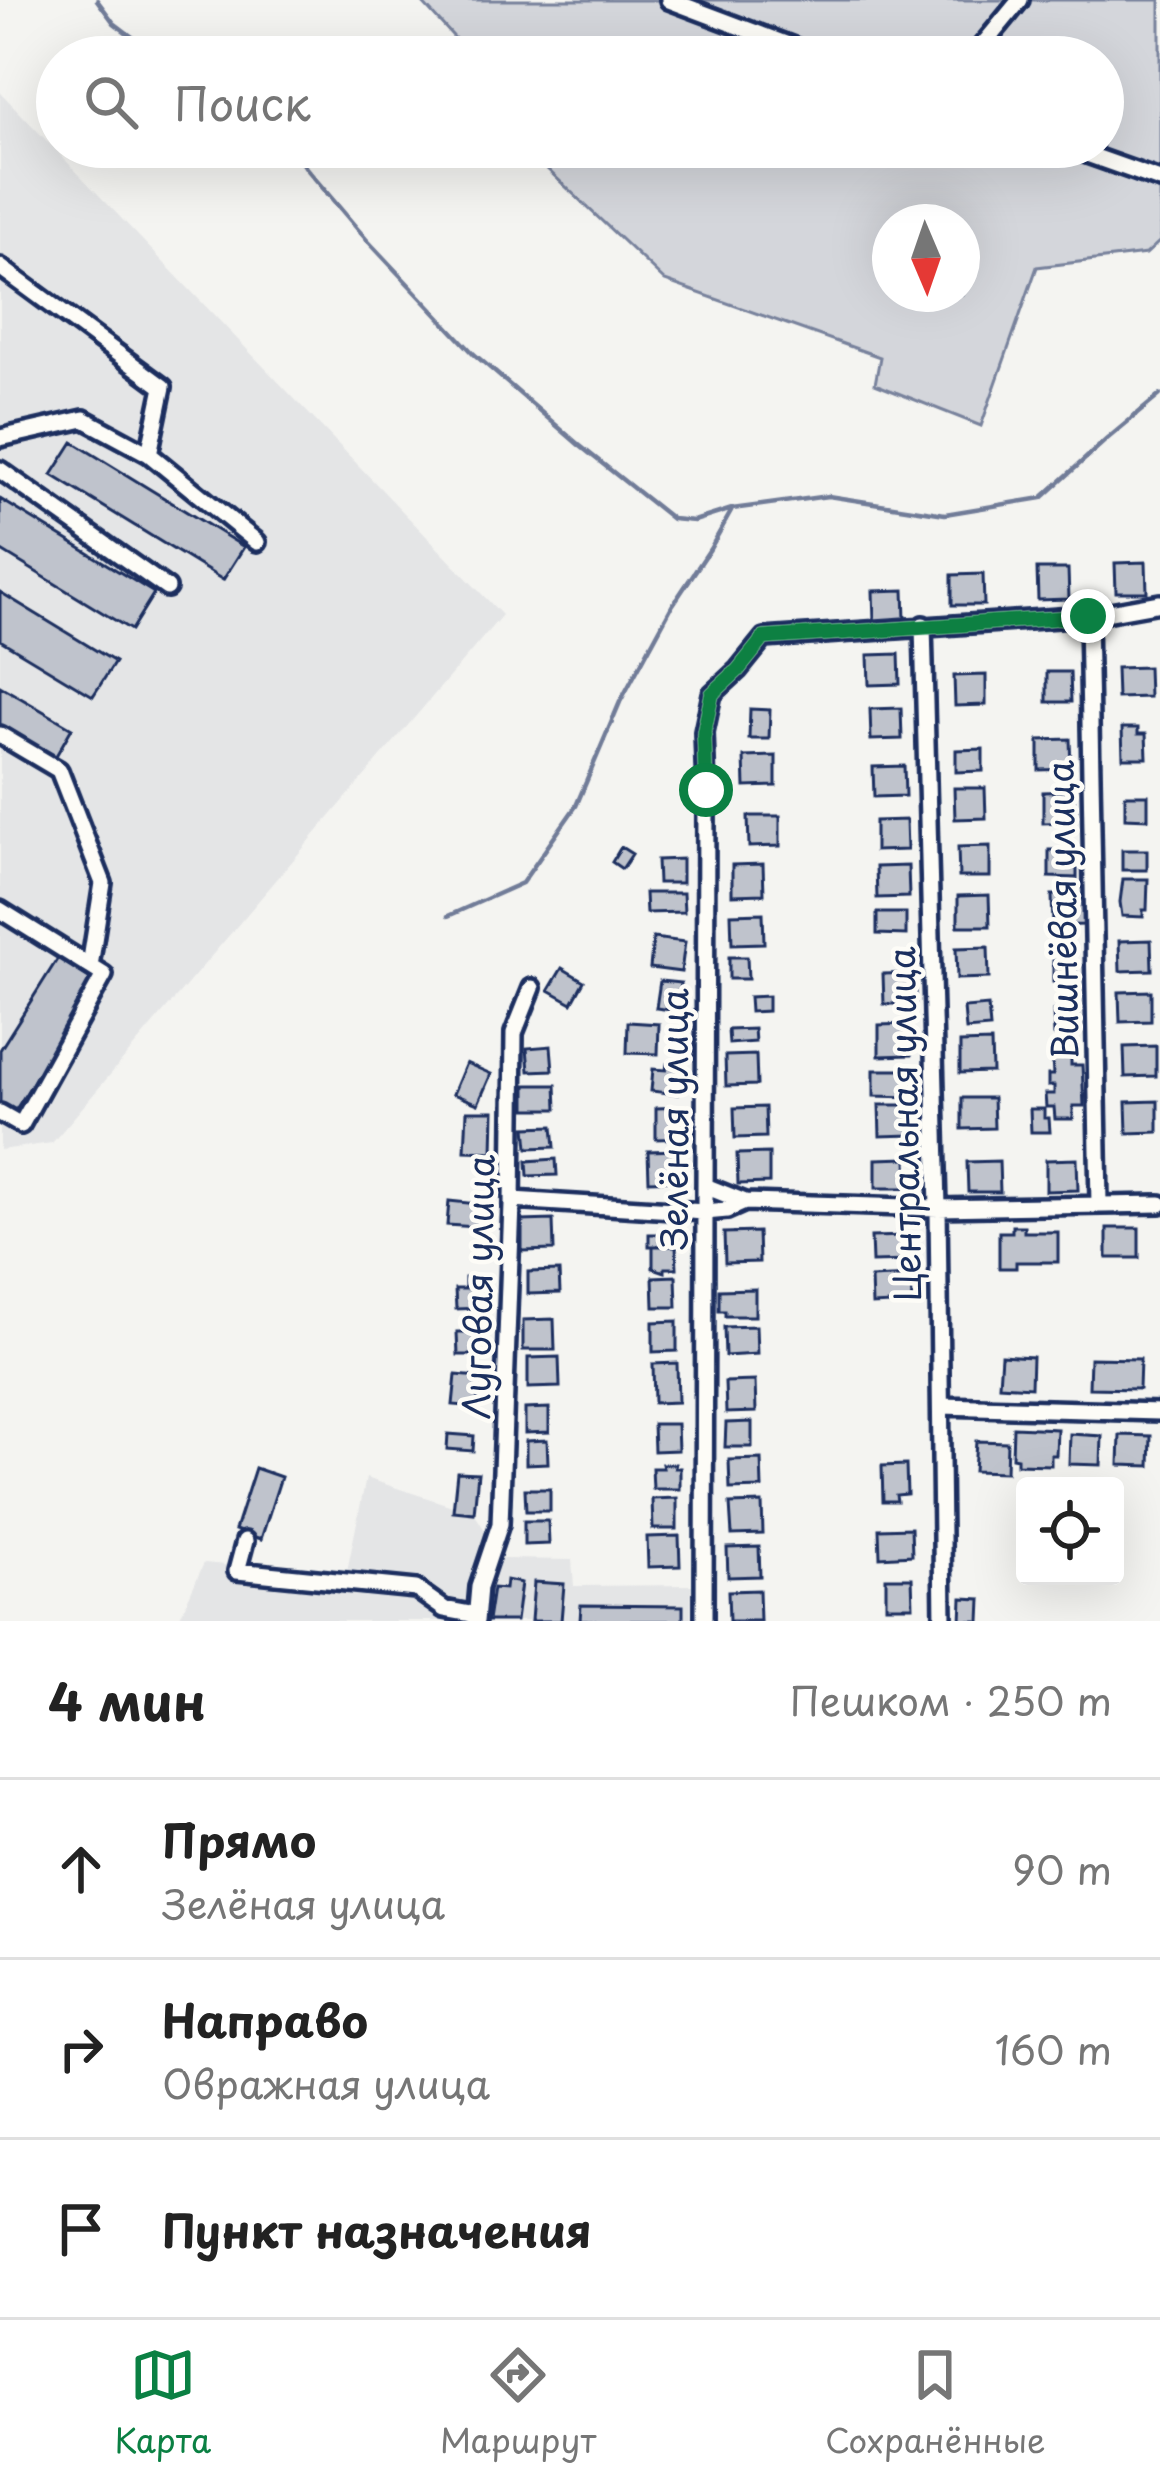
<!DOCTYPE html>
<html lang="ru">
<meta charset="utf-8">
<style>
body{margin:0;font-family:"Playpen Sans",sans-serif;background:#f6f6f6;color:#222}
.controls{position:absolute;right:36px;bottom:36px;display:grid;overflow:hidden;border-radius:12px;box-shadow:0 12px 48px #0002}
.controls button{width:108px;height:108px;display:grid;place-items:center;padding:0;border:0;border-bottom:3px solid #e0e0e0;background:#fff;color:#222;font:60px sans-serif}
.compass{position:absolute;left:872px;top:204px;width:108px;height:108px;border-radius:50%;background:#fff;box-shadow:0 12px 48px #0002;rotate:178deg}
.stop{position:absolute;width:36px;height:36px;margin:-27px;border:9px solid #0b8043;border-radius:50%;background:#fff}
.stop.end{background:#0b8043;border-color:#fff;box-shadow:0 3px 12px #0008}
.list{margin:0;padding:0;list-style:none}
h2{display:flex;justify-content:space-between;align-items:center;height:156px;margin:0;padding:0 48px;font-size:51px}
h2 small{font-size:39px;font-weight:400;color:#767676}
.list li{display:grid;grid-template-columns:78px 1fr auto;gap:36px;align-items:center;box-sizing:border-box;height:180px;padding:0 48px;border-top:3px solid #e0e0e0}
.list b{display:block;font-size:45px;white-space:nowrap}
.list p{margin:0;font-size:39px;white-space:nowrap;color:#767676}
.list em{font-size:39px;font-style:normal;color:#767676}
.icon{flex:none;width:66px;height:66px;fill:none;stroke:currentColor;stroke-width:2;stroke-linecap:round;stroke-linejoin:round}
.map{position:relative;flex:none;width:1160px;height:1621px;overflow:hidden}
.search{position:absolute;background:#fff;box-shadow:0 12px 48px #0002;left:36px;right:36px;top:36px;height:132px;display:flex;align-items:center;gap:30px;box-sizing:border-box;padding:0 42px;border-radius:66px;color:#767676;font-size:45px}
.sheet{height:696px;background:#fff}
nav{display:flex;justify-content:space-around;align-items:center;box-sizing:border-box;height:168px;border-top:3px solid #e0e0e0;background:#fff;font-size:33px;color:#767676}
nav a{display:grid;justify-items:center;gap:6px}
nav .on{color:#0b8043}
.map>svg:first-child{display:block}
.built{fill:#e4e5e6}
.green{fill:#d4d6db;stroke:#78829c;stroke-width:3;fill-rule:evenodd}
.lines{fill:none;stroke-linecap:round;stroke-linejoin:round}
.stream{stroke:#717c98;stroke-width:4.5}
.building{fill:#bfc3cc;stroke:#1b2f5e;stroke-width:3}
.minor-casing{stroke:#1b2f5e;stroke-width:24}
.minor{stroke:#fdfcf7;stroke-width:15}
.route{stroke:#0b8043;stroke-width:15}
.labels{text-anchor:middle;stroke-width:9;stroke-linejoin:round;paint-order:stroke}
.street-label{font-size:36px;fill:#1b2f5e;stroke:#fdfcf7}
</style>
<div class="map">
<svg width="1160" height="1621" viewBox="0 0 1160 1621">
<rect width="100%" height="100%" fill="#f4f4f1"/>
<filter id="ink" filterUnits="userSpaceOnUse"><feTurbulence type="fractalNoise" baseFrequency=".00833" numOctaves="2"/><feDisplacementMap in="SourceGraphic" scale="24" xChannelSelector="R" yChannelSelector="G"/><feConvolveMatrix kernelMatrix="1 2 1 2 8 2 1 2 1" color-interpolation-filters="sRGB"/></filter>
<g filter="url(#ink)">
<path class="built" d="M 0,92 L 502,615 L 52,1143 L 0,1150 Z
M 366,1478 L 474,1513 L 503,1559 L 572,1560 L 574,1586 L 692,1585 L 691,1621 L 178,1621 L 204,1563 L 346,1576 Z"/>
<path class="green" d="M 420,0 L 1160,0 L 1160,241 L 1146,254 L 1037,267 L 981,426 L 875,384 L 880,357 L 665,281 L 524,147 L 1103,147 L 1103,57 L 472,57 ZM 890,222 L 962,222 L 962,294 L 890,294 Z"/>
<g class="lines">
<path class="stream" d="M 97,0 L 114,23 L 159,57
M 293,147 L 306,168 L 366,239 L 474,354 L 579,445 L 672,519 L 694,521 L 732,509 L 828,496 L 945,514 L 1042,498 L 1107,439 L 1160,395
M 448,916 L 522,883 L 576,806 L 620,702 L 672,606 L 710,549 L 732,510"/>
</g>
<path class="building" d="M 73,442 L 244,547 L 223,580 L 52,475 Z
M 0,499 L 154,593 L 131,630 L 0,550 Z
M 1146,562 L 1147,592 L 1116,592 L 1115,563 Z
M 1037,569 L 1068,569 L 1069,599 L 1038,600 Z
M 983,574 L 984,605 L 952,605 L 952,575 Z
M 904,590 L 905,620 L 874,621 L 873,591 Z
M 0,592 L 115,662 L 93,696 L 0,640 Z
M 899,654 L 900,684 L 869,685 L 868,655 Z
M 1148,667 L 1149,697 L 1117,698 L 1116,668 Z
M 1047,672 L 1070,672 L 1071,702 L 1047,702 Z
M 986,675 L 986,705 L 955,706 L 954,676 Z
M 0,686 L 72,728 L 53,761 L 0,730 Z
M 901,708 L 902,739 L 871,740 L 870,709 Z
M 750,709 L 770,710 L 769,739 L 749,739 Z
M 1122,728 L 1138,728 L 1138,734 L 1146,734 L 1147,758 L 1123,758 Z
M 1070,739 L 1071,769 L 1039,770 L 1039,740 Z
M 983,749 L 983,771 L 956,772 L 956,750 Z
M 776,756 L 776,786 L 745,787 L 744,757 Z
M 904,766 L 905,796 L 874,797 L 873,767 Z
M 954,788 L 985,788 L 986,818 L 955,819 Z
M 1074,791 L 1075,822 L 1043,823 L 1043,792 Z
M 1125,795 L 1148,795 L 1148,819 L 1125,818 Z
M 748,816 L 780,816 L 780,846 L 749,847 Z
M 906,820 L 907,850 L 875,851 L 875,821 Z
M 990,846 L 990,877 L 959,877 L 958,847 Z
M 621,847 L 632,854 L 622,869 L 612,862 Z
M 1049,850 L 1077,850 L 1077,878 L 1049,877 Z
M 1122,850 L 1147,850 L 1147,870 L 1122,870 Z
M 682,859 L 682,883 L 658,883 L 657,860 Z
M 763,864 L 764,894 L 732,895 L 732,865 Z
M 908,866 L 909,897 L 877,898 L 876,867 Z
M 1123,879 L 1148,879 L 1147,910 L 1143,910 L 1143,917 L 1122,916 L 1120,902 Z
M 645,893 L 683,893 L 684,912 L 646,913 Z
M 989,895 L 990,926 L 958,926 L 958,896 Z
M 1052,895 L 1084,895 L 1084,925 L 1053,926 Z
M 763,913 L 764,943 L 732,944 L 731,914 Z
M 877,913 L 906,913 L 906,935 L 877,934 Z
M 653,938 L 685,942 L 681,972 L 650,968 Z
M 1151,940 L 1152,970 L 1120,971 L 1119,941 Z
M 988,947 L 989,978 L 957,979 L 956,948 Z
M 729,957 L 747,957 L 748,979 L 729,979 Z
M 58,958 L 96,982 L 13,1114 L 0,1106 L 0,1050 Z
M 1053,961 L 1076,961 L 1076,982 L 1053,982 Z
M 562,968 L 584,981 L 572,1003 L 549,990 Z
M 915,973 L 915,1004 L 884,1004 L 883,974 Z
M 660,981 L 681,983 L 678,1011 L 656,1008 Z
M 1151,991 L 1151,1021 L 1120,1022 L 1119,992 Z
M 768,996 L 768,1011 L 750,1012 L 749,997 Z
M 988,1006 L 990,1028 L 966,1030 L 964,1008 Z
M 1078,1010 L 1078,1035 L 1054,1035 L 1053,1011 Z
M 628,1022 L 659,1024 L 658,1054 L 627,1053 Z
M 910,1024 L 911,1055 L 879,1056 L 879,1025 Z
M 754,1029 L 755,1042 L 729,1044 L 728,1030 Z
M 991,1042 L 992,1072 L 960,1073 L 960,1043 Z
M 551,1046 L 553,1070 L 529,1071 L 527,1048 Z
M 1156,1046 L 1156,1076 L 1125,1077 L 1124,1047 Z
M 756,1055 L 757,1085 L 726,1086 L 725,1056 Z
M 1071,1058 L 1071,1065 L 1082,1065 L 1084,1106 L 1073,1106 L 1073,1119 L 1055,1119 L 1054,1107 L 1046,1107 L 1045,1094 L 1054,1094 L 1054,1086 L 1048,1086 L 1048,1075 L 1053,1075 L 1052,1059 Z
M 466,1063 L 491,1074 L 478,1104 L 453,1094 Z
M 667,1064 L 682,1066 L 678,1094 L 651,1091 L 653,1069 L 666,1070 Z
M 874,1070 L 911,1070 L 911,1097 L 874,1096 Z
M 526,1085 L 556,1085 L 557,1109 L 526,1109 Z
M 962,1098 L 993,1098 L 994,1128 L 962,1129 Z
M 1158,1101 L 1158,1132 L 1127,1133 L 1126,1102 Z
M 879,1105 L 911,1105 L 912,1135 L 880,1136 Z
M 687,1107 L 688,1138 L 656,1139 L 656,1108 Z
M 765,1107 L 766,1137 L 735,1138 L 734,1108 Z
M 1030,1109 L 1044,1109 L 1044,1118 L 1049,1118 L 1050,1132 L 1031,1132 Z
M 467,1111 L 494,1111 L 493,1152 L 465,1151 Z
M 553,1126 L 555,1147 L 528,1148 L 526,1127 Z
M 680,1150 L 681,1180 L 649,1181 L 648,1151 Z
M 769,1153 L 769,1183 L 738,1184 L 737,1154 Z
M 907,1158 L 908,1188 L 876,1188 L 876,1159 Z
M 556,1159 L 557,1175 L 528,1176 L 527,1161 Z
M 1077,1159 L 1078,1190 L 1046,1191 L 1046,1160 Z
M 999,1161 L 1000,1192 L 968,1192 L 967,1162 Z
M 449,1201 L 478,1204 L 476,1227 L 447,1225 Z
M 553,1220 L 554,1250 L 522,1251 L 522,1221 Z
M 1012,1226 L 1024,1226 L 1024,1232 L 1058,1232 L 1058,1262 L 1016,1262 L 1016,1268 L 999,1268 L 999,1232 L 1012,1232 Z
M 1107,1228 L 1139,1228 L 1139,1258 L 1107,1258 Z
M 662,1229 L 676,1229 L 677,1246 L 649,1246 L 649,1234 L 662,1234 Z
M 758,1232 L 759,1262 L 725,1263 L 724,1233 Z
M 909,1236 L 910,1261 L 872,1262 L 871,1237 Z
M 653,1246 L 676,1246 L 677,1268 L 665,1268 L 665,1272 L 653,1268 Z
M 559,1271 L 560,1293 L 528,1294 L 528,1272 Z
M 676,1276 L 677,1307 L 654,1307 L 653,1277 Z
M 911,1276 L 912,1303 L 872,1305 L 871,1278 Z
M 465,1278 L 479,1278 L 480,1308 L 456,1309 L 455,1289 L 465,1289 Z
M 755,1289 L 755,1316 L 725,1316 L 725,1311 L 719,1311 L 719,1290 Z
M 554,1319 L 555,1350 L 523,1350 L 523,1320 Z
M 677,1321 L 677,1351 L 653,1352 L 653,1322 Z
M 756,1326 L 757,1354 L 725,1356 L 724,1327 Z
M 457,1332 L 478,1332 L 478,1355 L 458,1355 Z
M 1001,1355 L 1032,1357 L 1031,1387 L 999,1385 Z
M 559,1357 L 560,1387 L 528,1388 L 528,1358 Z
M 1090,1358 L 1140,1359 L 1139,1389 L 1089,1388 Z
M 677,1363 L 678,1402 L 654,1403 L 653,1364 Z
M 456,1375 L 480,1377 L 477,1407 L 453,1405 Z
M 755,1381 L 756,1412 L 726,1413 L 725,1382 Z
M 549,1408 L 549,1432 L 525,1433 L 525,1409 Z
M 752,1422 L 752,1447 L 725,1447 L 726,1423 Z
M 653,1424 L 677,1424 L 678,1450 L 654,1451 Z
M 1013,1427 L 1057,1429 L 1056,1455 L 1051,1455 L 1051,1465 L 1017,1464 L 1017,1458 L 1012,1457 Z
M 448,1434 L 474,1436 L 473,1451 L 447,1449 Z
M 1070,1434 L 1102,1436 L 1101,1465 L 1069,1464 Z
M 1120,1435 L 1151,1436 L 1150,1466 L 1119,1465 Z
M 547,1440 L 548,1463 L 526,1464 L 526,1441 Z
M 976,1441 L 1007,1442 L 1006,1472 L 974,1471 Z
M 761,1459 L 762,1488 L 730,1489 L 729,1460 Z
M 662,1464 L 675,1464 L 675,1468 L 680,1468 L 680,1489 L 653,1489 L 652,1468 L 663,1468 Z
M 906,1465 L 907,1494 L 896,1495 L 897,1501 L 883,1501 L 882,1466 Z
M 255,1468 L 281,1477 L 261,1539 L 235,1530 Z
M 457,1472 L 478,1473 L 474,1513 L 453,1511 Z
M 525,1489 L 550,1489 L 550,1511 L 526,1511 Z
M 677,1498 L 677,1529 L 653,1529 L 652,1499 Z
M 762,1503 L 763,1534 L 732,1535 L 730,1504 Z
M 524,1521 L 548,1521 L 549,1544 L 524,1545 Z
M 911,1528 L 912,1555 L 880,1557 L 879,1529 Z
M 679,1536 L 680,1566 L 648,1567 L 647,1537 Z
M 759,1547 L 760,1576 L 728,1577 L 727,1548 Z
M 886,1578 L 912,1578 L 913,1606 L 886,1606 Z
M 506,1580 L 521,1583 L 516,1621 L 488,1621 L 493,1588 L 505,1589 Z
M 534,1582 L 564,1584 L 561,1621 L 531,1621 Z
M 759,1590 L 760,1621 L 729,1621 L 728,1591 Z
M 962,1598 L 981,1599 L 980,1621 L 961,1621 Z
M 581,1605 L 683,1606 L 683,1621 L 580,1621 Z"/>
<g class="lines">
<defs>
<path id="minor" d="M 669,0 L 820,57
M 973,57 L 1020,0
M 1067,147 L 1160,180
M 0,267 L 163,387 L 149,454
M 0,438 L 84,419 L 149,454 L 257,542
M 0,470 L 167,588
M 1088,616 L 1099,1204
M 923,625 L 938,1208 L 943,1621
M 0,735 L 59,770 L 103,883 L 90,966
M 0,910 L 104,975 L 21,1125 L 0,1113
M 705,1186 L 745,1202 L 938,1208 L 1160,1204
M 512,1200 L 705,1212 L 727,1210 L 745,1202
M 941,1406 L 1160,1412
M 245,1541 L 237,1571 L 416,1589 L 444,1609 L 476,1615
M 476,1621 L 479,1587 L 500,1524 L 512,1204 L 514,1033 L 532,988
M 704,1621 L 706,790 L 704,732 L 712,694 L 738,670 L 764,638 L 1088,616 L 1160,603"/>
</defs>
<use href="#minor" class="minor-casing"/>
<use href="#minor" class="minor"/>
</g>
</g>
<g class="lines" filter="url(#ink)">
<path class="route" d="M 706,790 L 704,732 L 712,694 L 738,670 L 764,638 L 1088,616"/>
</g>
<g class="labels">
<g class="street-label">
<text transform="translate(1063 910) rotate(-91)" y="13">Вишнёвая улица</text>
<text transform="translate(675 1119) rotate(-90)" y="13">Зелёная улица</text>
<text transform="translate(905 1124) rotate(-91)" y="13">Центральная улица</text>
<text transform="translate(479 1287) rotate(-89)" y="13">Луговая улица</text>
</g>
</g>
</svg>
<div class="controls">
<button><svg class="icon" aria-label="locate" viewBox="0 0 24 24"><circle cx="12" cy="12" r="6"/><path d="M12 2v4M12 18v4M2 12h4M18 12h4"/></svg></button>
</div>
<svg class="compass" viewBox="-18 -18 36 36"><path d="M0-13l5 13h-10z" fill="#e53935"/><path d="M0 13l5-13h-10z" fill="#767676"/></svg>
<div class="stop" style="left:706px;top:790px"></div>
<div class="stop end" style="left:1088px;top:616px"></div>
<div class="search"><svg class="icon" aria-label="search" viewBox="0 0 24 24"><circle cx="10" cy="10" r="6"/><path d="M15 15l6 6"/></svg>Поиск</div>
</div>
<section class="sheet">
<h2>4 мин<small>Пешком · 250 m</small></h2>
<ul class="list">
<li><svg class="icon" aria-label="ahead" viewBox="0 0 24 24"><path d="M12 20V5M6 11l6-6 6 6"/></svg><div><b>Прямо</b><p>Зелёная улица</p></div><em>90 m</em></li>
<li><svg class="icon" aria-label="right" viewBox="0 0 24 24"><path d="M7 20v-9h11M14 6l5 5-5 5"/></svg><div><b>Направо</b><p>Овражная улица</p></div><em>160 m</em></li>
<li><svg class="icon" aria-label="arrive" viewBox="0 0 24 24"><path d="M6 21V4h12l-3 4 3 4H6"/></svg><div><b>Пункт назначения</b></div></li>
</ul>
</section>
<nav>
<a class="on"><svg class="icon" aria-label="map" viewBox="0 0 24 24"><path d="M3 6l6-2 6 2 6-2v14l-6 2-6-2-6 2zM9 4v14M15 6v14"/></svg>Карта</a>
<a><svg class="icon" aria-label="directions" viewBox="0 0 24 24"><path d="M12 3l9 9-9 9-9-9zM9 14v-3h6M13 9l2 2-2 2"/></svg>Маршрут</a>
<a><svg class="icon" aria-label="saved" viewBox="0 0 24 24"><path d="M7 4h10v16l-5-4-5 4z"/></svg>Сохранённые</a>
</nav>
